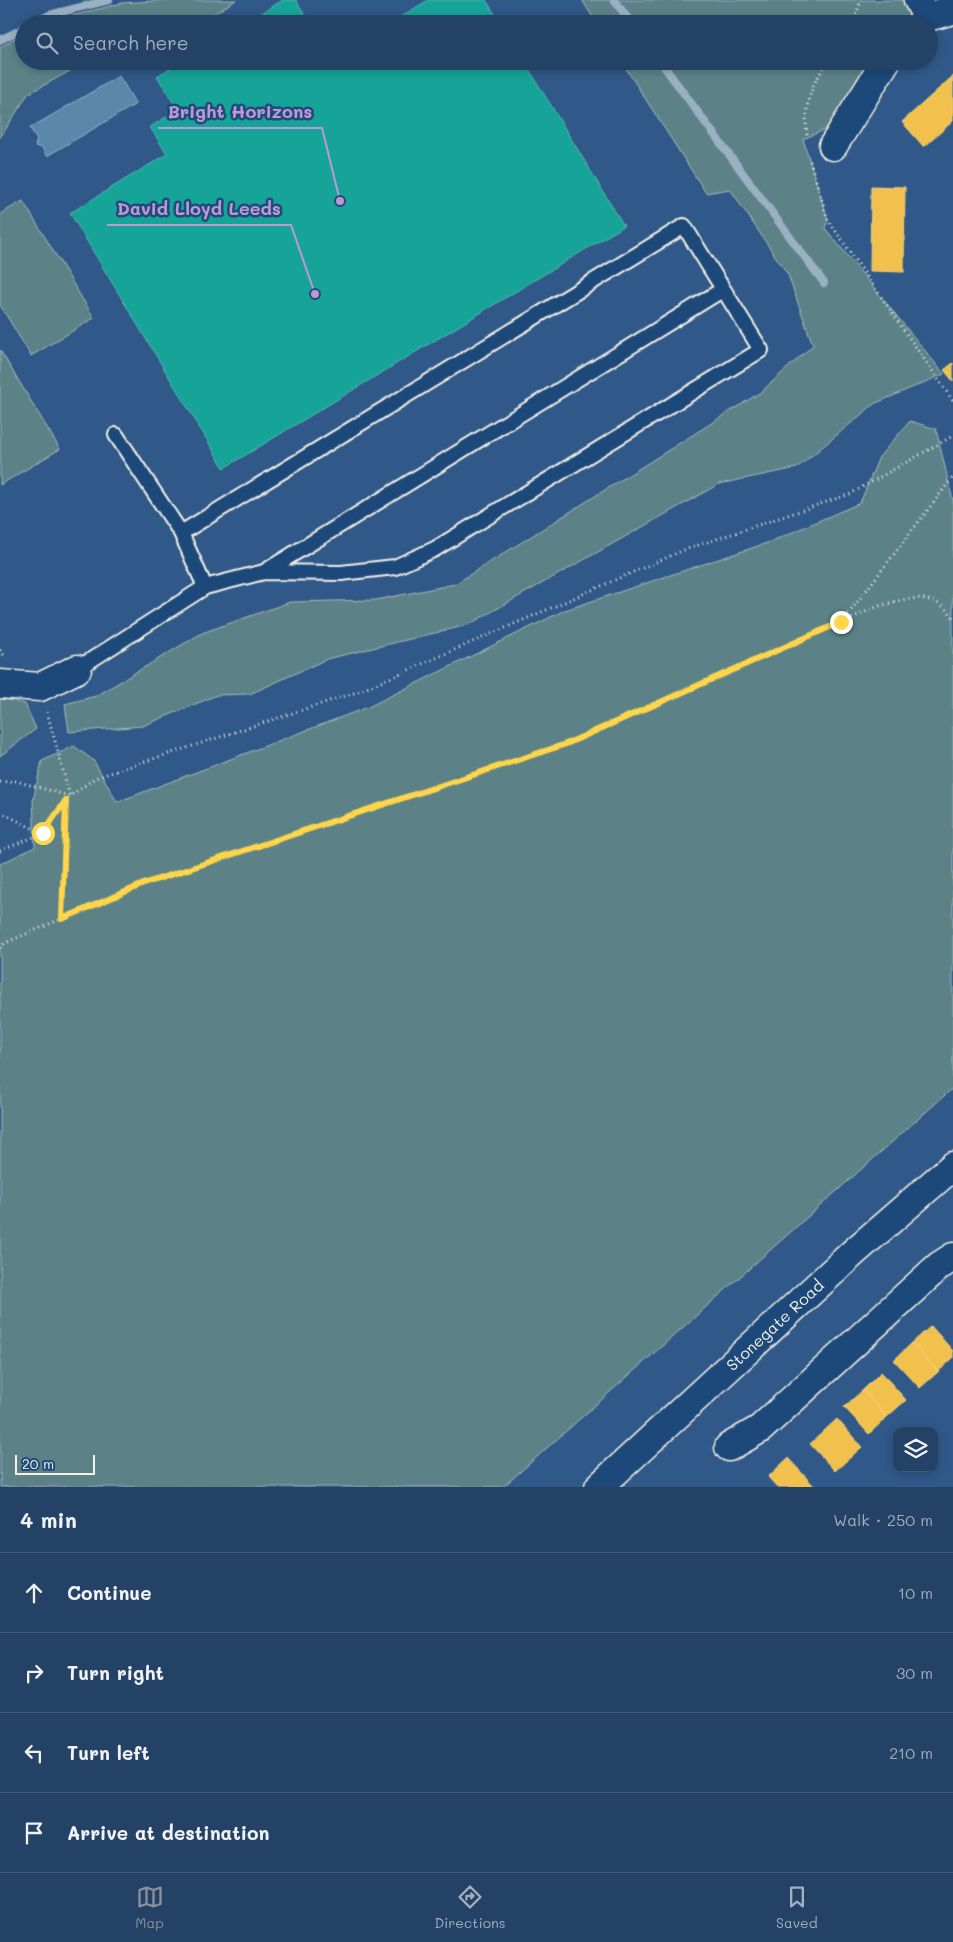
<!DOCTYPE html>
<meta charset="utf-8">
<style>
body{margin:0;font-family:Mali,sans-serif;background:#304d6f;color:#f1f3f6}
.controls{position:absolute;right:15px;bottom:15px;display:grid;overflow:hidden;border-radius:10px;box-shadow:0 2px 8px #0003}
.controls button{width:45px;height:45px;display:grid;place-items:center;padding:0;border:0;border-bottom:1px solid #415b7a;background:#244266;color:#f1f3f6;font:25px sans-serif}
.scale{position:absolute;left:15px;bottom:12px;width:80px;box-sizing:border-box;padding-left:5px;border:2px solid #f4f1e8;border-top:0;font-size:14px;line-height:18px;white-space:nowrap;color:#f4f1e8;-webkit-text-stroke:4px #1f4a7a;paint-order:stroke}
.stop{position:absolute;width:15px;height:15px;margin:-11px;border:4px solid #ffd54a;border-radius:50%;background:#fff}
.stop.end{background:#ffd54a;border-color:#fff;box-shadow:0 1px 5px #0008}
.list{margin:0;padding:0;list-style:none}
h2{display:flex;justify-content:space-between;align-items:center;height:65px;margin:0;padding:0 20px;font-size:21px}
h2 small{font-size:16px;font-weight:400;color:#a3b0bf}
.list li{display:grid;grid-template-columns:32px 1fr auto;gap:15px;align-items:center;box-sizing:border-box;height:80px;padding:0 20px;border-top:1px solid #415b7a}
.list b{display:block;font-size:19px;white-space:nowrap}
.list em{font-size:16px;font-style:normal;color:#a3b0bf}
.icon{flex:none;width:28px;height:28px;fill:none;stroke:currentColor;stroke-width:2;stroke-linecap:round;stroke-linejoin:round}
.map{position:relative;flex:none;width:953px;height:1487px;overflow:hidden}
.search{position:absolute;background:#244266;box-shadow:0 2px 8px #0003;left:15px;right:15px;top:15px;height:55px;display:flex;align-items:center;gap:12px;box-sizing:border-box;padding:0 18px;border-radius:28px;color:#a3b0bf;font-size:19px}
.sheet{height:385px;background:#244266}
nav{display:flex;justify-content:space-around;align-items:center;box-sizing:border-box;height:70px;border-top:1px solid #415b7a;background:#244266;font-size:14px;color:#a3b0bf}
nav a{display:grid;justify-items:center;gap:2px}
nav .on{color:#8c9099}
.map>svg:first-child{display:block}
.green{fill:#5b8288;stroke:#a8bab8}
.water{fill:#5c87ab;stroke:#99b1c3}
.homes{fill:#f2c14e;stroke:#f3cf7c}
.public{fill:#17a398;stroke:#59bab0}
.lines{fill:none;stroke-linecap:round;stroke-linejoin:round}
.stream{stroke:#99b1c3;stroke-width:8}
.service-casing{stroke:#f4f1e8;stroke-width:18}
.minor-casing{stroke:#f4f1e8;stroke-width:31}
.secondary-casing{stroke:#f4f1e8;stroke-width:31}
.path{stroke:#f4f1e8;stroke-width:3;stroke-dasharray:1 4;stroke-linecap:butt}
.service{stroke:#1f4a7a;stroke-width:14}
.minor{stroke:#1f4a7a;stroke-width:28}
.secondary{stroke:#1f4a7a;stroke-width:28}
.route{stroke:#ffd54a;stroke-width:6}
.labels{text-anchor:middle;stroke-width:5;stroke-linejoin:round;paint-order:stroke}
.street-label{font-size:16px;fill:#f4f1e8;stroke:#1f4a7a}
.leader{fill:none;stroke:#be98d6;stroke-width:2}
.callout-dot{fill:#be98d6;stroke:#1f4a7a;stroke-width:2}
.callout-label{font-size:18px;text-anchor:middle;font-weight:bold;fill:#be98d6;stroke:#1f4a7a;stroke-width:5;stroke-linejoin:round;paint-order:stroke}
</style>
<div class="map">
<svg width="953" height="1487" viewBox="0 0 953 1487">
<rect width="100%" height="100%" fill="#305888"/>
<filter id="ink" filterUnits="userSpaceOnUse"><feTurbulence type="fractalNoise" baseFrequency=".02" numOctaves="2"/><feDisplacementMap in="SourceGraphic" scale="10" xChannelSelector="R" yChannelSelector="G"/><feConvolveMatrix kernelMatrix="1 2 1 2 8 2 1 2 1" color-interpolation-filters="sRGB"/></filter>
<g filter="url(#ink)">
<path class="green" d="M 168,0 L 236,0 L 198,24 L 40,24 L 122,3 Z
M 582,0 L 908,0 L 914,17 L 908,24 L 597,24 Z
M 24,33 L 24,61 L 88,61 L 28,94 L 0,138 L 0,47 Z
M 621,61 L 877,61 L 829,128 L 803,139 L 828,220 L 825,228 L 944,374 L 874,404 L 797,468 L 719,484 L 468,625 L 327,659 L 250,694 L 217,695 L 143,726 L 69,732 L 65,704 L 96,696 L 202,633 L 290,602 L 376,600 L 455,584 L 761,392 L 813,345 L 788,275 L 730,189 L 706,193 Z
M 23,201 L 94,318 L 31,356 L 0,305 L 0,214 Z
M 0,350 L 60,449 L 0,485 Z
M 910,421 L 936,429 L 953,501 L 953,1088 L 503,1487 L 0,1487 L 0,864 L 35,847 L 33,800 L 42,761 L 74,746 L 94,761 L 117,802 L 368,707 L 565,610 L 767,543 L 860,503 L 879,457 Z
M 0,698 L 25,704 L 36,729 L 0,756 Z"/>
<path class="water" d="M 119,76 L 136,104 L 47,156 L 42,148 L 35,146 L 37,139 L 30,128 Z"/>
<path class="homes" d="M 953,76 L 953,121 L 924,147 L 902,122 Z
M 871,186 L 905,187 L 904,272 L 870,271 Z
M 953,363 L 953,381 L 944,370 Z
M 931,1326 L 953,1351 L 953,1358 L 938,1372 L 912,1343 Z
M 912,1343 L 938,1372 L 920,1388 L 894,1360 Z
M 881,1372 L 906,1400 L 887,1417 L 863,1390 Z
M 863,1390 L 887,1417 L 869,1434 L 844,1407 Z
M 837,1419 L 862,1447 L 835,1471 L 810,1444 Z
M 788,1458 L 814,1486 L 813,1487 L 777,1487 L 768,1477 Z"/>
<path class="public" d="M 283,0 L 296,0 L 310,24 L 244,24 Z
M 428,0 L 486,0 L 501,24 L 389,24 Z
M 182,61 L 524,61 L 624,226 L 224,468 L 70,213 L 167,154 L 150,127 L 178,110 L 157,76 Z"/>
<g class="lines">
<path class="stream" d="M 614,0 L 632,24
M 31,24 L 49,15 L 109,0
M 0,40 L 24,28
M 660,61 L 824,283"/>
<defs>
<path id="service" d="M 116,435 L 181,533 L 205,587
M 264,572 L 722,290
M 77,669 L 205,587 L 264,572 L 341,573 L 395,567 L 435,549 L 761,350 L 684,226 L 181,533"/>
<path id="minor" d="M 918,0 L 927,17 L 921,24
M 927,17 L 953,10
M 833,146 L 886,61
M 0,684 L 40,687 L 77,669
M 729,1447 L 760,1429 L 939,1266 L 953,1257"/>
<g id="secondary">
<path id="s1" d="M 599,1487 L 854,1252 L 953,1166"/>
</g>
</defs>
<use href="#service" class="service-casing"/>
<use href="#minor" class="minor-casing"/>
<use href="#secondary" class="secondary-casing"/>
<path class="path" d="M 853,24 L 861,0
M 807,135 C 804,102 810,88 828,61
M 810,161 L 828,220 L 953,401
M 842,622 L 953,477
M 0,650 L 6,658
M 47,712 L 70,796
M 0,782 L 16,781 L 69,796
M 0,812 L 42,833
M 0,851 L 43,833 L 70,796 L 95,778 L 360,691 L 684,550 L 850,494 L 953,436
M 62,919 L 66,801
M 0,948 L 5,943 L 146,883 L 566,744 L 879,606 C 908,598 932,590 953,617"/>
<use href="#service" class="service"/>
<use href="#minor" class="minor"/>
<use href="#secondary" class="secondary"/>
</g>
</g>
<g class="lines" filter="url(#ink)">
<path class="route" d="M 43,833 L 66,800 L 62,919 L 146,883 L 566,744 L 841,622"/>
</g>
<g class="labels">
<g class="street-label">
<text dy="6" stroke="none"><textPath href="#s1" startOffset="239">Stonegate Road</textPath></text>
</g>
</g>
<path class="leader" d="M340 201L322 128H158M315 294L291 225H107"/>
<g class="callout-dot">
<circle cx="340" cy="201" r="5"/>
<circle cx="315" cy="294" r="5"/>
</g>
<g class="callout-label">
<text x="240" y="118">Bright Horizons</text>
<text x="199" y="215">David Lloyd Leeds</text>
</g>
</svg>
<div class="controls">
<button><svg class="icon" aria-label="layers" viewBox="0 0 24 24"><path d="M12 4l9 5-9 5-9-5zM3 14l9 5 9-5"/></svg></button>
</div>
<div class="scale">20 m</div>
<div class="stop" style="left:43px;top:833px"></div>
<div class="stop end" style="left:841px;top:622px"></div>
<div class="search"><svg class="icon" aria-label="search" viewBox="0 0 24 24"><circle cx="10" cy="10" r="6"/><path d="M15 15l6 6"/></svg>Search here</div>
</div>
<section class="sheet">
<h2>4 min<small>Walk · 250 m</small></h2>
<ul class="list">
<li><svg class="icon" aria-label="ahead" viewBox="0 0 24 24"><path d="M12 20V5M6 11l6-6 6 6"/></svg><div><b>Continue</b></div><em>10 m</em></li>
<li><svg class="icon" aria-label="right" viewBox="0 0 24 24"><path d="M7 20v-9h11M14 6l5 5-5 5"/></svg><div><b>Turn right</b></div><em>30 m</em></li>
<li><svg class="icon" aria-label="left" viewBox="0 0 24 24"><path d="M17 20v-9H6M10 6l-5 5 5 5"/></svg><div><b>Turn left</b></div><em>210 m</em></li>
<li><svg class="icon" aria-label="arrive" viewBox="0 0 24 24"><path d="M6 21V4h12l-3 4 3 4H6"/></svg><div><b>Arrive at destination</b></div></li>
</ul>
</section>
<nav>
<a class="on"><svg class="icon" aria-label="map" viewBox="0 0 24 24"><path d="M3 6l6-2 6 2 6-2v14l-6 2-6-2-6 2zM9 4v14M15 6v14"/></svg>Map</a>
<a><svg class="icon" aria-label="directions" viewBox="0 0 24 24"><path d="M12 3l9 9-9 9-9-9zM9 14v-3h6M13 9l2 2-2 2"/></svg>Directions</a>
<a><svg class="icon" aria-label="saved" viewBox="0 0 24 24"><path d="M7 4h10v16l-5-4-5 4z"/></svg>Saved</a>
</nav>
